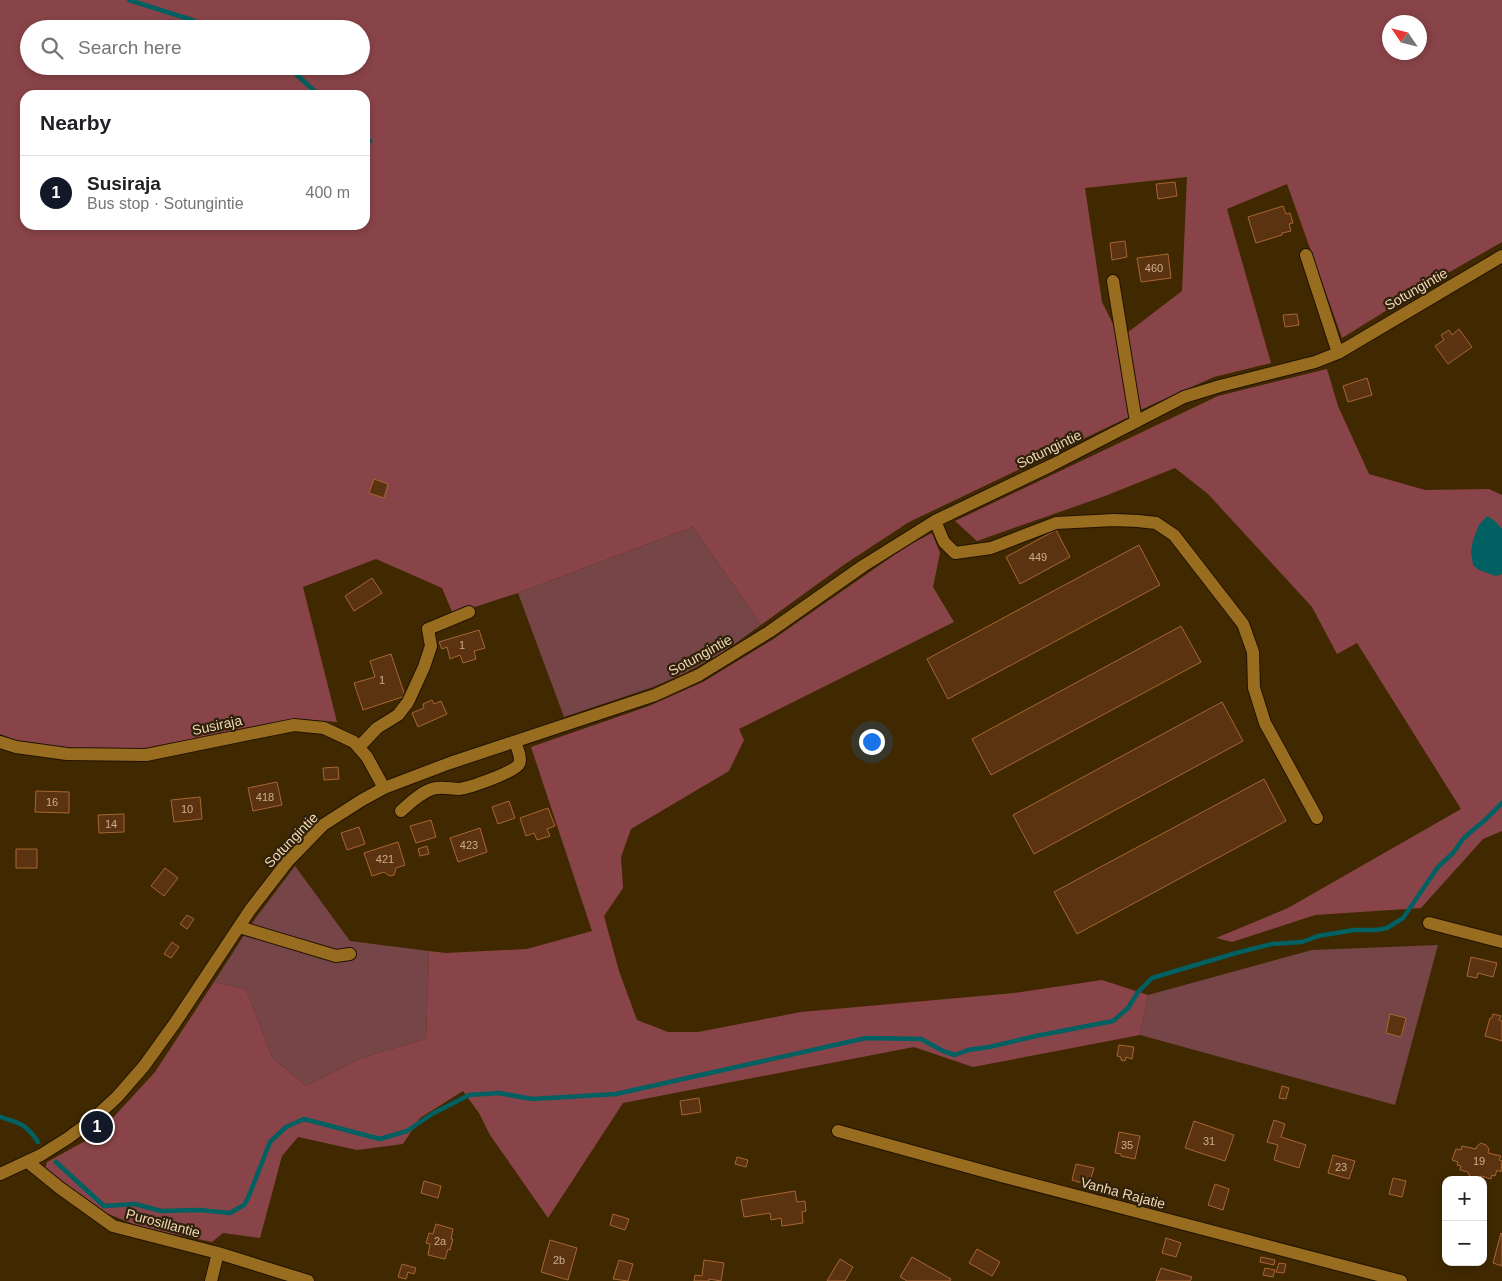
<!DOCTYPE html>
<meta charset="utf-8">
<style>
body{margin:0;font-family:Arial,sans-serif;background:#f6f6f6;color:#202124}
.controls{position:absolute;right:15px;bottom:15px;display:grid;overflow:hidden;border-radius:10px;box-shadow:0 2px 8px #0003}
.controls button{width:45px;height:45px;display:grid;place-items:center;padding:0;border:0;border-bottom:1px solid #e0e0e0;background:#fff;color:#202124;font:25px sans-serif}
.compass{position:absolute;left:1382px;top:15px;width:45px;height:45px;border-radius:50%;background:#fff;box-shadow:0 2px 8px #0003;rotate:305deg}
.you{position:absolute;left:871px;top:741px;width:18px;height:18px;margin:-12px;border:4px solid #fff;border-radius:50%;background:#1a73e8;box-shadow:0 0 0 8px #1a73e833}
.badge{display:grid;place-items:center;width:32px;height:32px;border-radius:50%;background:#111827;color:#fff;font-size:16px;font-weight:700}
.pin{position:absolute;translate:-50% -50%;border:2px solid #fff;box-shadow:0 1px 5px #0006}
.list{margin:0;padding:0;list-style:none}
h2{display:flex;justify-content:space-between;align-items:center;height:65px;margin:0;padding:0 20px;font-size:21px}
h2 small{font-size:16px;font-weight:400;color:#757577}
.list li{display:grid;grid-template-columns:32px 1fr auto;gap:15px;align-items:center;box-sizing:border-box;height:75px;padding:0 20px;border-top:1px solid #e0e0e0}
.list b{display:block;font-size:19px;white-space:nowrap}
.list p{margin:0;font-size:16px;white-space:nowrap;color:#757577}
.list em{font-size:16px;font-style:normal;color:#757577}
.icon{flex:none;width:28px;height:28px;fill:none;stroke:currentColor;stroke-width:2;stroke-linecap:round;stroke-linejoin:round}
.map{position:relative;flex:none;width:1502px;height:1281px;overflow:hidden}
.search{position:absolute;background:#fff;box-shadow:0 2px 8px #0003;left:20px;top:20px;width:350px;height:55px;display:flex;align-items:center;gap:12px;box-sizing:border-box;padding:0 18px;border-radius:28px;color:#757577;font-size:19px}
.panel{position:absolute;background:#fff;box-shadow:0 2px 8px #0003;left:20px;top:90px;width:350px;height:140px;border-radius:15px}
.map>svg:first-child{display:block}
.green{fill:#764547}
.forest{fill:#894449;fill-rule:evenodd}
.water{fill:#016062}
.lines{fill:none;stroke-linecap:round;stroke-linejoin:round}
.stream{stroke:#016062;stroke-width:4.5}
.building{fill:#5c3310;stroke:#a66633}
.minor-casing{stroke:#211300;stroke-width:14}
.minor{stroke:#996d20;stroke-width:12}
.labels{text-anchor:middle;stroke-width:4.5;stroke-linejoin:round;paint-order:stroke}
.number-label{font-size:11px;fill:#cbaf8c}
.street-label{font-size:14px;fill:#f0d8b5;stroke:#30210a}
</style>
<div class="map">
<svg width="1502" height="1281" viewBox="0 0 1502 1281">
<rect width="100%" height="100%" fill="#402900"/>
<path class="green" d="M 693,527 L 761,625 L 722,653 L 685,673 L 653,687 L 564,717 L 518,593 Z
M 295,866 L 350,941 L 429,951 L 426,1039 L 361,1058 L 306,1086 L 272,1057 L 246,989 L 214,982 L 244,935 L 327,957 L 249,927 Z
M 1438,945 L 1395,1105 L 1140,1035 L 1148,995 L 1312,950 Z"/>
<path class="forest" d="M 0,0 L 1502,0 L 1502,242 L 1434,281 L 1342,338 L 1287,184 L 1227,209 L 1271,363 L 1214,377 L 1138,411 L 1127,333 L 1182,291 L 1187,177 L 1085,188 L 1102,302 L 1117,332 L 1129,417 L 909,522 L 845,564 L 761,625 L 693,527 L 518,593 L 453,614 L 442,588 L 376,559 L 303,587 L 337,722 L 296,719 L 144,748 L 73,748 L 17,741 L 0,734 ZM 1390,22 L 1420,22 L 1420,52 L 1390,52 ZM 29,29 L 361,29 L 361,66 L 29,66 ZM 25,95 L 365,95 L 365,225 L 25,225 Z
M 1327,369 L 1338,406 L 1369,474 L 1425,490 L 1489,489 L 1502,495 L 1502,831 L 1483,839 L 1421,908 L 1315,915 L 1232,942 L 1216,938 L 1288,908 L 1461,809 L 1357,643 L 1337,654 L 1312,607 L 1208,494 L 1175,468 L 1105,496 L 977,541 L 955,521 L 1218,396 Z
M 932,533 L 940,553 L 933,587 L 954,622 L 739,729 L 744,740 L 729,771 L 631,829 L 621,857 L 623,888 L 604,916 L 619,971 L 637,1020 L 668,1032 L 698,1032 L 801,1012 L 1014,993 L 1102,980 L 1148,995 L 1140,1035 L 973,1067 L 914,1047 L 623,1103 L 548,1218 L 490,1135 L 479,1113 L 463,1091 L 420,1118 L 403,1144 L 357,1150 L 298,1137 L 282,1156 L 260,1238 L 223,1233 L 212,1242 L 143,1228 L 106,1213 L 45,1169 L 47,1162 L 98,1134 L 155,1072 L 214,982 L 246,989 L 272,1057 L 306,1086 L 361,1058 L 426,1039 L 429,951 L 446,953 L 527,949 L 592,931 L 531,747 L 649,706 L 703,682 L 772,640 L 907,546 Z"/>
<path class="water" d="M 1487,516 L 1495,521 L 1502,529 L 1502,574 L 1496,576 L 1479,570 L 1473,565 L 1471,552 L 1473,540 L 1479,525 Z"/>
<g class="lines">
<path class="stream" d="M 129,0 L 192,20 L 212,29
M 287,66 L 319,95
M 365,137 L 370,141
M 0,1117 C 20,1123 26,1124 38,1142
M 56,1162 L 104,1206 L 135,1204 L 161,1211 L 199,1210 L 230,1213 L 244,1205 L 248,1198 L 270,1142 L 286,1127 L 304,1119 L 380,1139 L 407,1131 L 432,1114 L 469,1095 L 499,1093 L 532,1099 L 616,1094 L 866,1038 L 921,1039 L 943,1051 L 955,1055 L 968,1050 L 989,1047 L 1036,1036 L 1113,1021 L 1128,1008 L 1138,992 L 1152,978 L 1236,953 L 1272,944 L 1302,942 L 1318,936 L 1354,930 L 1376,930 L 1387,928 L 1403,918 L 1438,867 L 1453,853 L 1463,839 L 1474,829 L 1483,822 L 1502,803"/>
</g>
<path class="building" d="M 1175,182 L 1177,196 L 1158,199 L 1156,184 Z
M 1283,206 L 1286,214 L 1290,213 L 1293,223 L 1289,224 L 1291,231 L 1282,233 L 1282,235 L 1256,243 L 1248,217 Z
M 1125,241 L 1127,257 L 1112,260 L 1110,243 Z
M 1168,254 L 1171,278 L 1141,282 L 1137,258 Z
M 1297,314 L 1299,325 L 1285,327 L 1283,315 Z
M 1459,329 L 1472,347 L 1448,364 L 1435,346 L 1444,340 L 1441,335 L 1449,330 L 1452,335 Z
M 1367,378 L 1372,395 L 1348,402 L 1343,386 Z
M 374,479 L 388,484 L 384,498 L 369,493 Z
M 1056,530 L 1070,557 L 1020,584 L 1006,557 Z
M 1139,545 L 1160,585 L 948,699 L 927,659 Z
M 372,578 L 382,593 L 354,611 L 345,596 Z
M 1181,626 L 1201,662 L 991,775 L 972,739 Z
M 479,630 L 485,648 L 474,651 L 476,659 L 463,663 L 460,655 L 450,659 L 447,647 L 442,649 L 439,642 Z
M 391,654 L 405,696 L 363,710 L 354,683 L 375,677 L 370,661 Z
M 432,700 L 434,704 L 441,701 L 447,714 L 418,727 L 412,713 L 424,708 L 423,704 Z
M 1222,702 L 1243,741 L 1034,854 L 1013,815 Z
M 338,767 L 339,779 L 324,780 L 323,768 Z
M 1264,779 L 1286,821 L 1077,934 L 1054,892 Z
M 277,782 L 282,805 L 253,811 L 248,788 Z
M 36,791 L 69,792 L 69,813 L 35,812 Z
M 200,797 L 202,819 L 174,822 L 171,800 Z
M 509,801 L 515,818 L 498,824 L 492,807 Z
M 548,808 L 555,826 L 547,829 L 550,836 L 537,840 L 534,833 L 526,836 L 520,818 Z
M 124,814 L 124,832 L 99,833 L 98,815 Z
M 431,820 L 436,837 L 416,843 L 410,826 Z
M 359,827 L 365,844 L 347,850 L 341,833 Z
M 480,828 L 487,852 L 458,862 L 450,838 Z
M 398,842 L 405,865 L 396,868 L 394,875 L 390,876 L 384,872 L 372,876 L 364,853 Z
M 427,846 L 429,854 L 420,856 L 418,849 Z
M 16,849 L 37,849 L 37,868 L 16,868 Z
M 165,868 L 178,878 L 164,896 L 151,886 Z
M 187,915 L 194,919 L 187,929 L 180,924 Z
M 172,942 L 179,947 L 171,958 L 164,954 Z
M 1471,957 L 1497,963 L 1493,977 L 1478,973 L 1477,978 L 1467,976 Z
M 1390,1014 L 1406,1018 L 1401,1037 L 1386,1033 Z
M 1493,1014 L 1501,1016 L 1499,1020 L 1502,1021 L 1502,1041 L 1485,1036 L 1490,1018 L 1492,1018 Z
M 1119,1045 L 1134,1047 L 1132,1059 L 1126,1057 L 1125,1061 L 1121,1060 L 1121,1057 L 1117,1056 Z
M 1282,1086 L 1289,1088 L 1286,1099 L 1279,1098 Z
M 699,1098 L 701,1112 L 682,1115 L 680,1101 Z
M 1274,1120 L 1285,1124 L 1281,1137 L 1306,1145 L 1299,1168 L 1274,1160 L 1278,1145 L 1267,1142 Z
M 1194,1121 L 1234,1135 L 1225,1161 L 1185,1148 Z
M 1119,1132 L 1140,1136 L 1135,1159 L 1121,1156 L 1121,1154 L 1115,1153 Z
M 1481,1143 L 1486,1145 L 1489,1149 L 1488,1153 L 1501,1156 L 1499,1160 L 1502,1161 L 1501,1172 L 1497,1170 L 1495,1176 L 1492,1175 L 1491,1179 L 1481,1176 L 1476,1179 L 1470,1177 L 1468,1172 L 1460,1170 L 1461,1166 L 1457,1165 L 1458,1162 L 1452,1160 L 1456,1149 L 1461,1150 L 1462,1146 L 1476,1149 L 1477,1146 Z
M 1333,1155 L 1355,1161 L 1349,1179 L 1328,1173 Z
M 737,1157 L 748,1160 L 746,1167 L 735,1164 Z
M 1076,1164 L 1094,1168 L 1089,1185 L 1072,1180 Z
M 1393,1178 L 1406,1181 L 1402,1197 L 1389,1194 Z
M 424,1181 L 441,1186 L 438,1198 L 421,1193 Z
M 1215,1184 L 1229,1189 L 1223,1210 L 1208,1205 Z
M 795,1191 L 797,1202 L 805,1201 L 806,1211 L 802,1212 L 803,1223 L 782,1226 L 781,1218 L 771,1220 L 770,1213 L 744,1217 L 741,1200 Z
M 613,1214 L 629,1219 L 625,1230 L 610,1225 Z
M 436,1224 L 453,1229 L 451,1239 L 453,1239 L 450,1250 L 448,1249 L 445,1259 L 428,1255 L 430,1244 L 426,1243 L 429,1233 L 433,1234 Z
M 1501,1233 L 1502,1234 L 1502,1266 L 1493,1263 Z
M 1166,1238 L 1181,1243 L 1176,1257 L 1162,1253 Z
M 550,1240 L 577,1248 L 568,1280 L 541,1272 Z
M 977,1249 L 1000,1262 L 992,1276 L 969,1263 Z
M 912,1257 L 951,1279 L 950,1281 L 907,1281 L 900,1277 Z
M 1261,1257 L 1275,1260 L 1274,1265 L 1260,1262 Z
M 840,1259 L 853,1267 L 845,1281 L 827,1281 Z
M 619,1260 L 633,1264 L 628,1281 L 613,1279 Z
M 704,1260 L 724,1263 L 721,1281 L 709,1279 L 709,1281 L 694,1281 L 695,1275 L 702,1276 Z
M 1279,1263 L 1286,1264 L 1284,1273 L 1276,1272 Z
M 402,1264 L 416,1268 L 414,1274 L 408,1272 L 406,1279 L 398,1277 Z
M 1161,1268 L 1192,1277 L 1190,1281 L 1156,1281 Z
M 1265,1268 L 1275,1270 L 1273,1277 L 1263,1275 Z"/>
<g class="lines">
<defs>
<path id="minor" d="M 1306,255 L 1338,353
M 1113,281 L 1136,422
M 935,521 L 944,542 L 955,553 L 991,548 L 1056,523 L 1114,520 L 1138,521 L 1156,523 L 1174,535 L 1243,624 L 1253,652 L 1254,688 L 1265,723 L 1317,818
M 0,742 L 16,747 L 67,754 L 146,755 L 294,725 L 324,728 L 354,742 L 367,757 L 384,788
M 359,747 L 377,728 L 398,715 L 408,702 L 424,667 L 431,646 L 428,629 L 469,612
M 401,811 C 410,803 420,793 432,789 C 442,786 450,789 459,789 C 468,788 516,772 519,764 C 522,758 517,748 515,742
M 1429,923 L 1502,942
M 239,927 L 336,956 L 350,954
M 838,1131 L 1005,1177 L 1401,1281
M 28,1162 L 60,1188 L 113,1226 L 218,1253 L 308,1281
M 0,1174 L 41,1155 L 68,1138 L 91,1121 L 117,1097 L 144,1066 L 175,1023 L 250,910 L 288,861 L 323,825 L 362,800 L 384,788 L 450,763 L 655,695 L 699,675 L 769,632 L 863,566 L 935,521 L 1052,465 L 1184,397 L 1220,386 L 1315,362 L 1338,353 L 1502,256
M 211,1281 L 218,1253"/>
</defs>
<use href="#minor" class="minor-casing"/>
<use href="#minor" class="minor"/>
</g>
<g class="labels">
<g class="number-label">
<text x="1154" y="272">460</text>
<text x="1038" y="561">449</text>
<text x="462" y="649">1</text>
<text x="382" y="684">1</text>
<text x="265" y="801">418</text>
<text x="52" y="806">16</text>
<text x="187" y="813">10</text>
<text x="111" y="828">14</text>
<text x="469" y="849">423</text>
<text x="385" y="863">421</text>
<text x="1209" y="1145">31</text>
<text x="1127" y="1149">35</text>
<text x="1479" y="1165">19</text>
<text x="1341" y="1171">23</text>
<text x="440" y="1245">2a</text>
<text x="559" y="1264">2b</text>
</g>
<g class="street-label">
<text transform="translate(1416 289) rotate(-30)" y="5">Sotungintie</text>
<text transform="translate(1049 449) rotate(-26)" y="5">Sotungintie</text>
<text transform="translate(700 655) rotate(-29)" y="5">Sotungintie</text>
<text transform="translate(217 725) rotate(-12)" y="5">Susiraja</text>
<text transform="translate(291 840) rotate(-46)" y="5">Sotungintie</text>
<text transform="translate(1123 1193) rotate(15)" y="5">Vanha Rajatie</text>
<text transform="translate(163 1223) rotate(15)" y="5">Purosillantie</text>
</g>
</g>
</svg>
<div class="controls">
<button>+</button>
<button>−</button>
</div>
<svg class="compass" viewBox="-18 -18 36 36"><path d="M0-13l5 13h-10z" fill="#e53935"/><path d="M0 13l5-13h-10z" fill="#757577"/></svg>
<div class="you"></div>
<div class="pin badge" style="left:97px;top:1127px">1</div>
<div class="search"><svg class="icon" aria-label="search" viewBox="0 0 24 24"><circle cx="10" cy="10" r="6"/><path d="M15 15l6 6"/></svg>Search here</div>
<section class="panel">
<h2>Nearby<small></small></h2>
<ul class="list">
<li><span class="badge">1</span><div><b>Susiraja</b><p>Bus stop · Sotungintie</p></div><em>400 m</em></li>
</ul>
</section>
</div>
